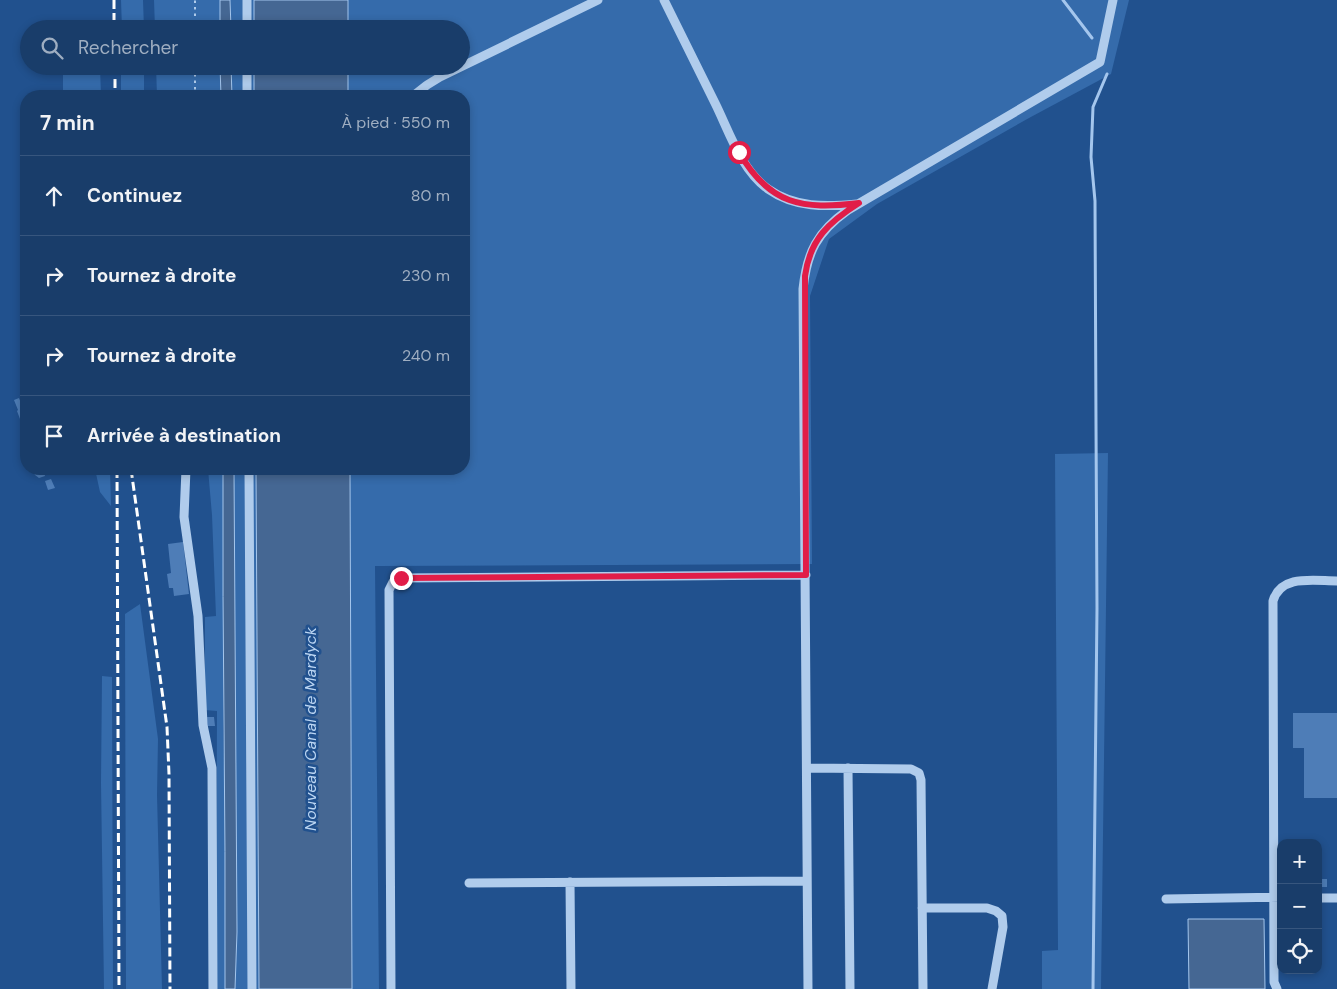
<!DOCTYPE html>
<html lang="fr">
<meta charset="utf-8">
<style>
body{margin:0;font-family:"DM Sans",sans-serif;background:#224470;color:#f1f3f6}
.controls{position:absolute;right:15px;bottom:15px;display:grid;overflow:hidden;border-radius:10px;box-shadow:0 2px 8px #0003}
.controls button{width:45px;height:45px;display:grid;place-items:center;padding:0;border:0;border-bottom:1px solid #37567e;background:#193d6a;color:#f1f3f6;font:25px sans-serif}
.stop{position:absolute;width:15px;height:15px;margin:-11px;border:4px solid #e11d48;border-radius:50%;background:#fff}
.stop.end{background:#e11d48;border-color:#fff;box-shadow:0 1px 5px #0008}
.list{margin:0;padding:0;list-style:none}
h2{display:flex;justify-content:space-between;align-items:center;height:65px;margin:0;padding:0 20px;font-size:21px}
h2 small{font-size:16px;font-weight:400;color:#9faec1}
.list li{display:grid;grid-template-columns:32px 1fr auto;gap:15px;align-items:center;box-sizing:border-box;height:80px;padding:0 20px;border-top:1px solid #37567e}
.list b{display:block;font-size:19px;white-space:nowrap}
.list em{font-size:16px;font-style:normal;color:#9faec1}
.icon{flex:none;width:28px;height:28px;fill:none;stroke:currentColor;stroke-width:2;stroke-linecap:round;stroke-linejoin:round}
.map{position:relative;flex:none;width:1337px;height:989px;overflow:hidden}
.search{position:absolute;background:#193d6a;box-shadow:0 2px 8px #0003;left:20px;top:20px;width:450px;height:55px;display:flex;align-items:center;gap:12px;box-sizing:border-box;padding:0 18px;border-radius:28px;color:#9faec1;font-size:19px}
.panel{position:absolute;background:#193d6a;box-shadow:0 2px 8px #0003;left:20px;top:90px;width:450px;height:385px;border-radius:20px}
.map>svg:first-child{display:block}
.green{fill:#356bab}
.water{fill:#456793;stroke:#a4c6ed}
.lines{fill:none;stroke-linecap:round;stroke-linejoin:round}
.stream{stroke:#a4c6ed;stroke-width:3}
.building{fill:#4e7db7}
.path{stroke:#b0ccec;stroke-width:2;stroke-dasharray:2.5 4;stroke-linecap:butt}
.minor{stroke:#b0ccec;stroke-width:9}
.rail{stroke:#fff;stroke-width:3;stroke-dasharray:9 4;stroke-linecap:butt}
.route{stroke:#e11d48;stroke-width:6}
.labels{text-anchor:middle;stroke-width:5;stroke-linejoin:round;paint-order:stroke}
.water-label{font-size:16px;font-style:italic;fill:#bcd6f3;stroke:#21518e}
</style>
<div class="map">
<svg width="1337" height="989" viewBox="0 0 1337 989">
<rect width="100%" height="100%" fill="#21518e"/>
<path class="green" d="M 121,0 L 143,0 L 144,29 L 122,29 Z
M 154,0 L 220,0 L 220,29 L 155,29 Z
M 230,0 L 254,0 L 254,29 L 231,29 Z
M 348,0 L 1129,0 L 1111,74 L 1029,118 L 877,204 L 829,239 L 810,296 L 812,564 L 375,566 L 379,989 L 352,989 L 350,469 L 464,469 L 464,96 L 348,96 L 348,66 L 461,66 L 461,29 L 348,29 Z
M 63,66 L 100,66 L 101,96 L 63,96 Z
M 121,66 L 144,66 L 144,96 L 121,96 Z
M 156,66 L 220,66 L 221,96 L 157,96 Z
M 231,66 L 254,66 L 254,96 L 232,96 Z
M 1108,453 L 1101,989 L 1042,989 L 1042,951 L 1058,950 L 1055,454 Z
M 95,469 L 110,469 L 111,506 L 100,492 Z
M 208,469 L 223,469 L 223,730 L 226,844 L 225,989 L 216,989 L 217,711 L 205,710 L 205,617 L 216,616 L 212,515 Z
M 234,469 L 256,469 L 259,989 L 235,989 L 237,932 Z
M 140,604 L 158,739 L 157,795 L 162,989 L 126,989 L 125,614 Z
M 102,676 L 112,677 L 113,989 L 104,989 L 101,783 Z"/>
<path class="water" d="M 220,0 L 230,0 L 231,29 L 220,29 Z
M 254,0 L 348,0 L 348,29 L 254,29 Z
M 220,66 L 231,66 L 232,96 L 221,96 Z
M 254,66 L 348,66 L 348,96 L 254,96 Z
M 223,469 L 234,469 L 237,932 L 235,989 L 225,989 L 225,979 C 226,809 222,639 223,469 Z
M 256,469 L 350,469 L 352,989 L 259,989 Z
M 1188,919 L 1264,919 L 1265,989 L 1189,989 Z"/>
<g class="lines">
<path class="stream" d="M 1063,0 L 1092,38
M 1093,989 L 1097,608 L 1096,425 L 1095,201 L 1091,157 L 1093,107 L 1107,74"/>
</g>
<path class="building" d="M 19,398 L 26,416 L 26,426 L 23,427 L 17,411 L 18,410 L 14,400 Z
M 32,469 L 48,469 L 49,471 L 44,472 L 45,476 L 39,478 L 35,475 Z
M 51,479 L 55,488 L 48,490 L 45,481 Z
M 183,542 L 189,594 L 174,596 L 173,588 L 169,588 L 167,574 L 171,573 L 168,544 Z
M 1293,713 L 1337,713 L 1337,798 L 1304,798 L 1304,748 L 1293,748 Z
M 206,717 L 214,717 L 215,726 L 205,726 Z
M 1318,870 L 1321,870 L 1321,879 L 1327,879 L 1327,887 L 1318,887 Z"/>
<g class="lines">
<path class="path" d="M 195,29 L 195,0
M 195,96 L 195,66"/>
<path class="minor" d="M 247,0 L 247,29
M 664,0 C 681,34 698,68 715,103 C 729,131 741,170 768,189 C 795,208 826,207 857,204
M 247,66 L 247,96
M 413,96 L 427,85 L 440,77 L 598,0
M 186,469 L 184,517 L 198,616 L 203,725 L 212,768 L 213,989
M 249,469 L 252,989
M 807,768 L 911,769 L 919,773 L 921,780 L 923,989
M 848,768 L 850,989
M 570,882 L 571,989
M 469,883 L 807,881
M 1318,898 L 1337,898
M 1166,899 L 1281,897
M 922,908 L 987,908 L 996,911 L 1002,916 L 1003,927 L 992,989
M 391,989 L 389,590 L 393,582 L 401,578 L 806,575
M 808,989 L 803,289 C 807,252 817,232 848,210 L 1100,62 L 1113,0
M 1277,989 L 1274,982 L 1273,601 C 1281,574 1314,581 1337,581"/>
<path class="rail" d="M 114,0 L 114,29
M 115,66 L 115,96
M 117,469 L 119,989
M 131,469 L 167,727 L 169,774 L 170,989"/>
</g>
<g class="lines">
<path class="route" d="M 401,578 L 806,575 L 805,276 C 810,239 829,222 859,203 C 803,210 769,205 739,152"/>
</g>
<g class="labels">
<g class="water-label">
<text transform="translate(310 729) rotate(-90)" y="6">Nouveau Canal de Mardyck</text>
</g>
</g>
</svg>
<div class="controls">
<button>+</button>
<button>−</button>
<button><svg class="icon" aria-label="locate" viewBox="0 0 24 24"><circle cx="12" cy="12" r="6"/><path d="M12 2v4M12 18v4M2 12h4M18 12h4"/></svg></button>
</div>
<div class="stop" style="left:739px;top:152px"></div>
<div class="stop end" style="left:401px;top:578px"></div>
<div class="search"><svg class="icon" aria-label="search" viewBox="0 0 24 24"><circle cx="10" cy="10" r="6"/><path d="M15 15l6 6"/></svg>Rechercher</div>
<section class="panel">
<h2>7 min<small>À pied · 550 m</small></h2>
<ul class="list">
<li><svg class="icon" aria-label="ahead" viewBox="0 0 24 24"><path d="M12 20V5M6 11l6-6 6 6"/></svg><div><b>Continuez</b></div><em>80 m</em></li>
<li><svg class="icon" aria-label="right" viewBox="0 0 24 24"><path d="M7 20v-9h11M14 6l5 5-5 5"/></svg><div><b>Tournez à droite</b></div><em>230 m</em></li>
<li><svg class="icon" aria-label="right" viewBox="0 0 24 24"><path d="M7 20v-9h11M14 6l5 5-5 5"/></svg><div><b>Tournez à droite</b></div><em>240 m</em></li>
<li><svg class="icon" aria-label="arrive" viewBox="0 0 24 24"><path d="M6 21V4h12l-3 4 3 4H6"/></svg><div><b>Arrivée à destination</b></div></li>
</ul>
</section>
</div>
